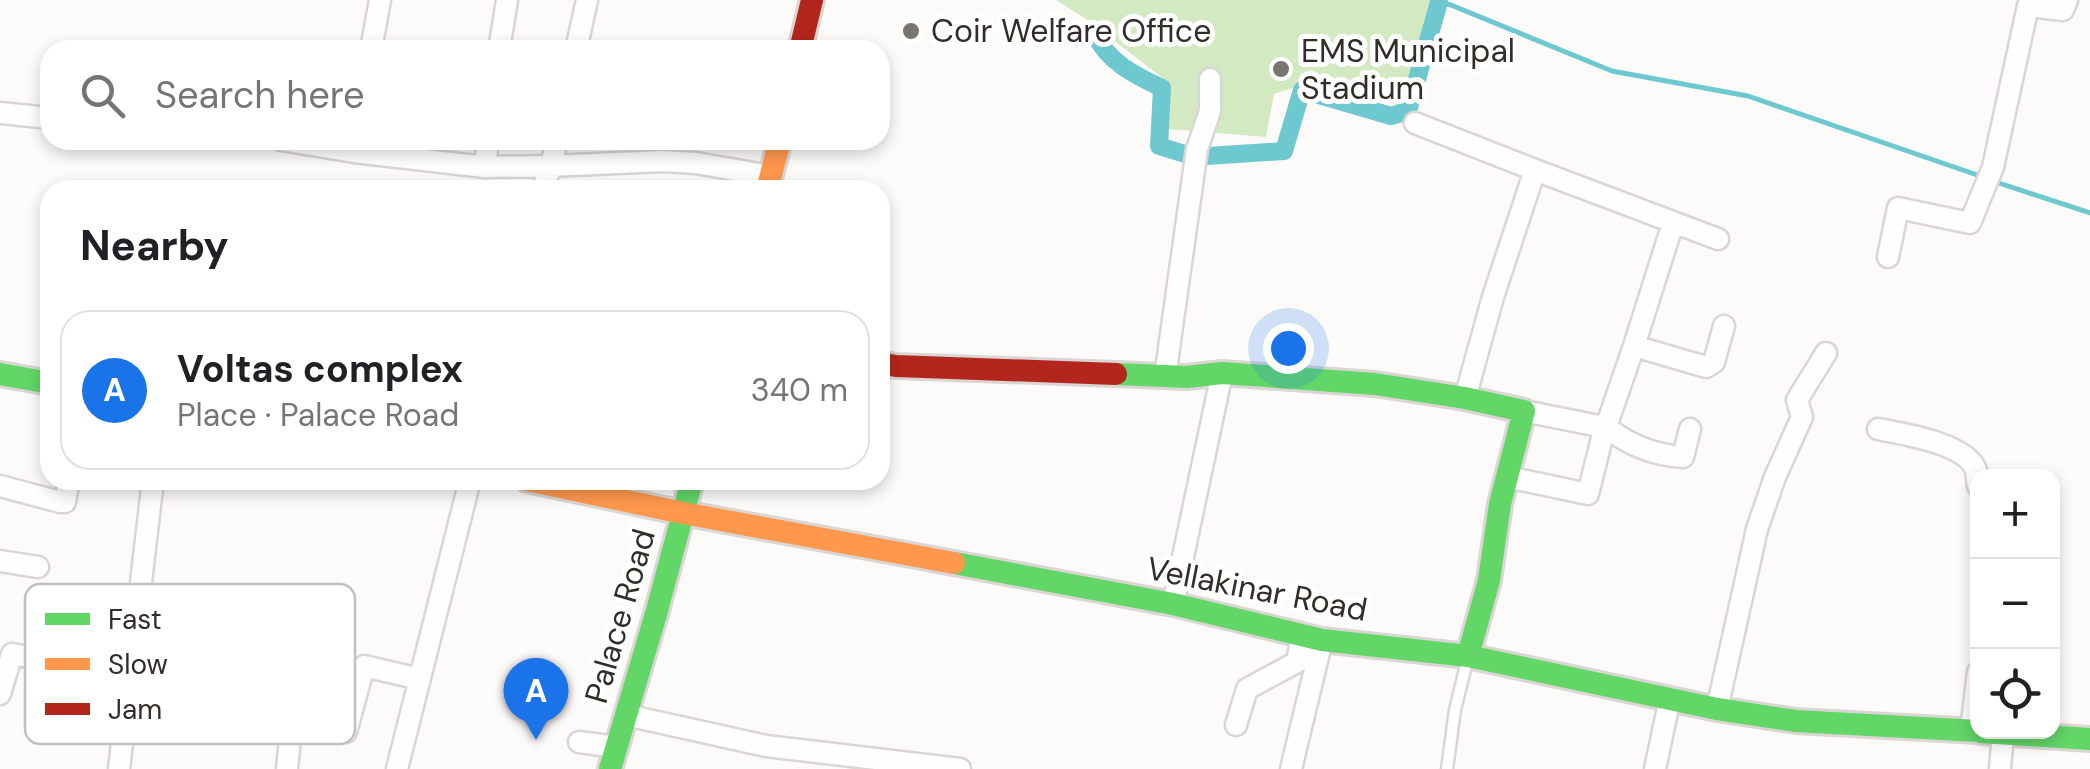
<!DOCTYPE html>
<meta charset="utf-8">
<style>
body{margin:0;font-family:"DM Sans",sans-serif;background:#f6f6f6;color:#202124}
.controls{position:absolute;right:30px;bottom:30px;display:grid;overflow:hidden;border-radius:20px;box-shadow:0 5px 15px #0003}
.controls button{width:90px;height:90px;display:grid;place-items:center;padding:0;border:0;border-bottom:2px solid #e0e0e0;background:#fff;color:#202124;font:50px sans-serif}
.you{position:absolute;left:1288px;top:348px;width:35px;height:35px;margin:-25px;border:8px solid #fff;border-radius:50%;background:#1a73e8;box-shadow:0 0 0 15px #1a73e833}
.badge{display:grid;place-items:center;width:65px;height:65px;border-radius:50%;background:#1a73e8;color:#fff;font-size:32px;font-weight:700}
.pin{position:absolute;translate:-50% -82px;filter:drop-shadow(0 2px 5px #0008)}
.pin::after{content:'';position:absolute;top:52px;width:35px;height:30px;background:inherit;clip-path:polygon(0 0,100% 0,50% 100%)}
.list{margin:0;padding:0;list-style:none}
h2{display:flex;justify-content:space-between;align-items:center;height:130px;margin:0;padding:0 40px;font-size:42px}
h2 small{font-size:32px;font-weight:400;color:#757577}
.list li{display:grid;grid-template-columns:65px 1fr auto;gap:30px;align-items:center;box-sizing:border-box;height:160px;margin:0 20px 20px;padding:0 20px;border:2px solid #e0e0e0;border-radius:30px}
.list b{display:block;font-size:38px;white-space:nowrap}
.list p{margin:0;font-size:32px;white-space:nowrap;color:#757577}
.list em{font-size:32px;font-style:normal;color:#757577}
.icon{flex:none;width:55px;height:55px;fill:none;stroke:currentColor;stroke-width:2;stroke-linecap:round;stroke-linejoin:round}
.map{position:relative;flex:none;width:2090px;height:769px;overflow:hidden}
.search{position:absolute;background:#fff;box-shadow:0 5px 15px #0003;left:40px;top:40px;width:850px;height:110px;display:flex;align-items:center;gap:25px;box-sizing:border-box;padding:0 35px;border-radius:30px;color:#757577;font-size:38px}
.panel{position:absolute;background:#fff;box-shadow:0 5px 15px #0003;left:40px;top:180px;width:850px;height:310px;border-radius:30px}
.map>svg:first-child{display:block}
.green{fill:#d3e9c1}
.lines{fill:none;stroke-linecap:round;stroke-linejoin:round}
.stream{stroke:#6ec8d0;stroke-width:5}
.canal{stroke:#6ec8d0;stroke-width:18}
.lane-casing{stroke:#dad6d3;stroke-width:15}
.street-casing{stroke:#dad6d3;stroke-width:25}
.fast-casing{stroke:#dad6d3;stroke-width:28}
.slow-casing{stroke:#dad6d3;stroke-width:28}
.jam-casing{stroke:#dad6d3;stroke-width:28}
.lane{stroke:#fffefe;stroke-width:10}
.street{stroke:#fffefe;stroke-width:20}
.fast{stroke:#63d668;stroke-width:22}
.slow{stroke:#ff974d;stroke-width:22}
.jam{stroke:#b3261e;stroke-width:22}
.poi-dot{fill:#797571;stroke:#fff;stroke-width:4}
.labels{text-anchor:middle;stroke-width:10;stroke-linejoin:round;paint-order:stroke}
.poi-label{font-size:32px;fill:#322d28;stroke:#fff;text-anchor:start}
.street-label{font-size:32px;fill:#322d28;stroke:#fff}
.key{fill:#fff;stroke:#c2c0be;stroke-width:2.5}
.key-label{font-size:28px;fill:#322d28}
</style>
<div class="map">
<svg width="2090" height="769" viewBox="0 0 2090 769">
<rect width="100%" height="100%" fill="#fdfbf9"/>
<path class="green" d="M 1056,0 L 1431,0 L 1402,106 L 1305,84 L 1274,94 L 1266,137 L 1169,129 L 1169,83 L 1086,19 Z"/>
<g class="lines">
<path class="stream" d="M 1439,0 L 1439,2 L 1451,5 L 1612,71 L 1748,96 L 1983,177
M 1993,181 L 2090,213"/>
<path class="canal" d="M 1094,33 C 1108,62 1134,75 1162,88 L 1159,146 L 1185,154
M 1207,156 L 1284,151 L 1302,90 L 1391,116 L 1408,111 L 1439,2"/>
<defs>
<path id="lane" d="M 1447,769 L 1455,710 L 1468,657"/>
<path id="street" d="M 371,50 L 380,0
M 499,50 L 507,0
M 576,50 L 587,0
M 0,113 L 50,118
M 1415,123 L 1535,170 L 1718,239
M 281,140 L 354,152 L 485,167 L 551,166 L 663,161 L 696,163 L 771,176
M 485,167 L 488,140
M 542,190 L 551,166 L 557,140
M 1888,257 L 1898,208 L 1970,223 L 1993,167 L 2028,6 L 2063,10 L 2067,0
M 1634,346 L 1706,367 L 1714,362 L 1724,326
M 1165,377 L 1197,149 L 1210,111 L 1210,79
M 1465,398 L 1493,297 L 1535,170
M 1524,411 L 1599,426 L 1607,424 L 1634,346 L 1673,223
M 1878,429 C 1903,434 1966,443 1976,470 C 1977,475 1977,481 1978,486
M 1507,477 L 1588,494 L 1605,426 C 1628,445 1653,455 1683,457 L 1690,429
M 0,486 L 60,502 L 65,502 L 69,480
M 0,561 L 38,567
M 1173,604 L 1222,373
M 0,694 L 12,654 L 130,675
M 1717,709 L 1757,529 L 1775,477 L 1802,417 L 1797,400 L 1826,353
M 626,715 L 766,746 L 960,769
M 1236,725 L 1247,689 L 1297,662 L 1302,635
M 1971,731 L 1978,672
M 579,742 L 616,747
M 119,769 L 153,480
M 287,769 L 291,728 L 346,732 L 364,666 L 420,679
M 397,769 L 470,480
M 1291,769 L 1322,640
M 1655,769 L 1670,698
M 2000,769 L 2003,733"/>
<path id="fast" d="M 0,374 L 50,383
M 1116,374 L 1187,377 L 1222,373 L 1375,384 L 1465,398 L 1524,411 L 1500,504 L 1489,580 L 1468,656
M 954,563 L 1173,604 L 1322,640 L 1468,656 L 1717,709 L 1796,721 L 1978,731
M 1981,732 L 2090,739
M 610,769 L 656,614 L 692,480"/>
<path id="slow" d="M 767,190 L 780,140
M 527,480 L 683,513 L 954,563"/>
<path id="jam" d="M 800,50 L 812,0
M 880,363 L 896,366 L 1116,374"/>
</defs>
<use href="#lane" class="lane-casing"/>
<use href="#street" class="street-casing"/>
<use href="#fast" class="fast-casing"/>
<use href="#slow" class="slow-casing"/>
<use href="#jam" class="jam-casing"/>
<use href="#lane" class="lane"/>
<use href="#street" class="street"/>
<use href="#fast" class="fast"/>
<use href="#slow" class="slow"/>
<use href="#jam" class="jam"/>
</g>
<g class="poi-dot">
<circle cx="911" cy="31" r="10"/>
<circle cx="1281" cy="69" r="10"/>
</g>
<g class="labels">
<g class="poi-label">
<text x="931" y="42">Coir Welfare Office</text>
<text x="1301" y="62">EMS Municipal<tspan x="1301" dy="37">Stadium</tspan></text>
</g>
<g class="street-label">
<text transform="translate(1257 589) rotate(11)" y="11">Vellakinar Road</text>
<text transform="translate(620 616) rotate(-74)" y="11">Palace Road</text>
</g>
</g>
<rect x="25" y="584" width="330" height="160" rx="15" class="key"/>
<rect x="45" y="613" width="45" height="12" fill="#63d668"/>
<rect x="45" y="658" width="45" height="12" fill="#ff974d"/>
<rect x="45" y="703" width="45" height="12" fill="#b3261e"/>
<g class="key-label">
<text x="108" y="629">Fast</text>
<text x="108" y="674">Slow</text>
<text x="108" y="719">Jam</text>
</g>
</svg>
<div class="controls">
<button>+</button>
<button>−</button>
<button><svg class="icon" aria-label="locate" viewBox="0 0 24 24"><circle cx="12" cy="12" r="6"/><path d="M12 2v4M12 18v4M2 12h4M18 12h4"/></svg></button>
</div>
<div class="you"></div>
<div class="pin badge" style="left:536px;top:740px">A</div>
<div class="search"><svg class="icon" aria-label="search" viewBox="0 0 24 24"><circle cx="10" cy="10" r="6"/><path d="M15 15l6 6"/></svg>Search here</div>
<section class="panel">
<h2>Nearby<small></small></h2>
<ul class="list">
<li><span class="badge">A</span><div><b>Voltas complex</b><p>Place · Palace Road</p></div><em>340 m</em></li>
</ul>
</section>
</div>
